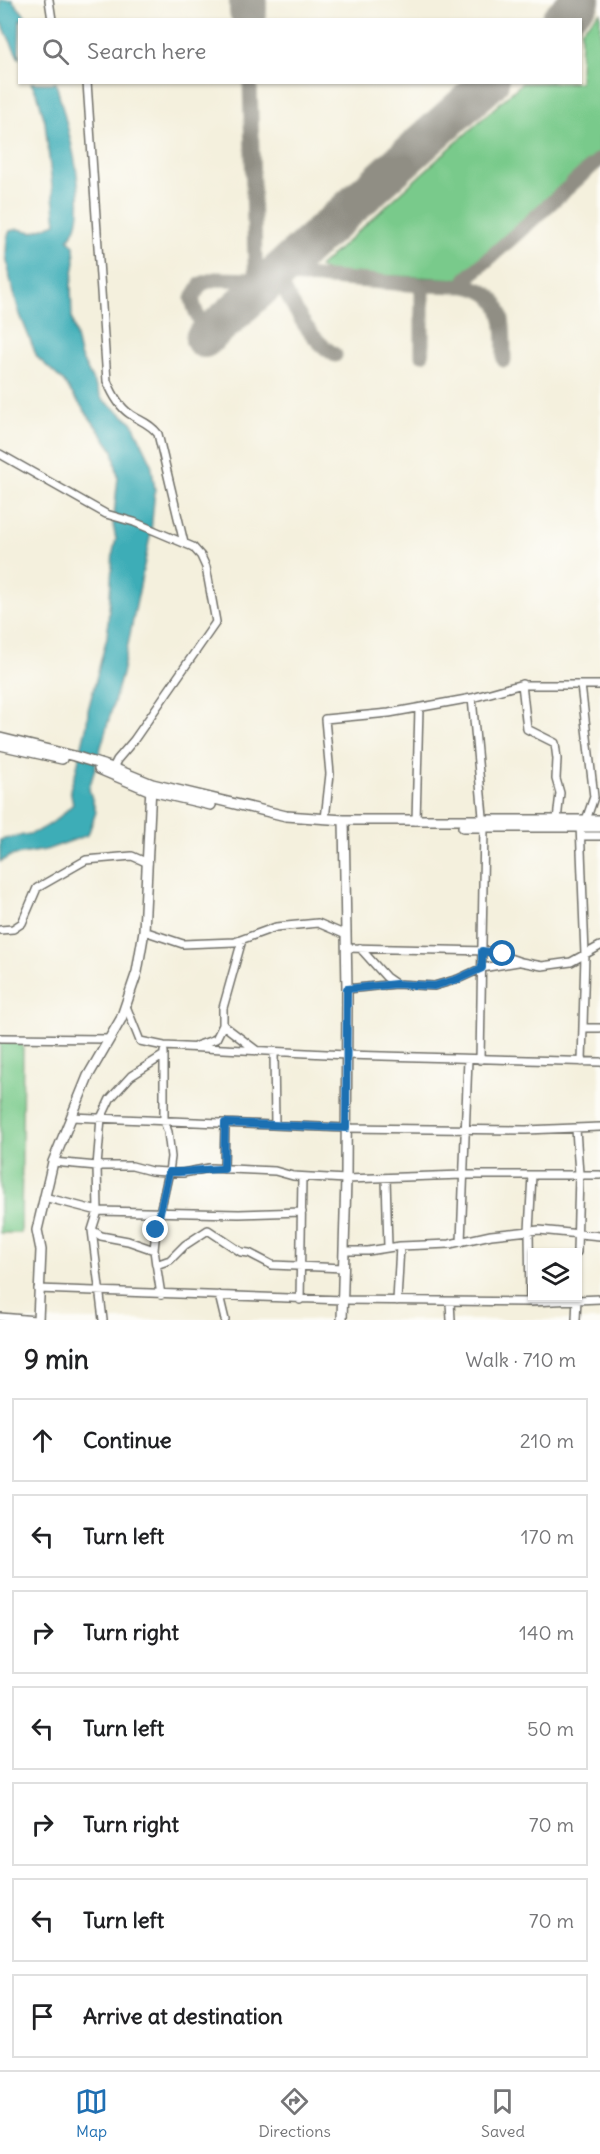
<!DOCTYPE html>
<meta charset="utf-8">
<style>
body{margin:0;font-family:Delius,sans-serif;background:#f2f2f2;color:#202124}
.controls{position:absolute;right:18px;bottom:18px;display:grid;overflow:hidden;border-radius:0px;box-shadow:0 2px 4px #0004}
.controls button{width:54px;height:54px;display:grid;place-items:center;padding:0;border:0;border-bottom:2px solid #e0e0e0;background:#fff;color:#202124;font:30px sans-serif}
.stop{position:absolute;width:18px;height:18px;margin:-14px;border:4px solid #1f6fb2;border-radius:50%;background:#fff}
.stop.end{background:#1f6fb2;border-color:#fff;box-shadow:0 2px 6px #0008}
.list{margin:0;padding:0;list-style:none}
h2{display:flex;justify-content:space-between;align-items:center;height:78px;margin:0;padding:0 24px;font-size:26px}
h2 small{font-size:20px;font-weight:400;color:#757577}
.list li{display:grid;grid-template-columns:39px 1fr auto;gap:18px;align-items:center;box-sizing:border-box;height:84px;margin:0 12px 12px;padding:0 12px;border:2px solid #e0e0e0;border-radius:0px}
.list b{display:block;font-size:22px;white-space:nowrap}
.list em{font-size:20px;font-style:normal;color:#757577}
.icon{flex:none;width:33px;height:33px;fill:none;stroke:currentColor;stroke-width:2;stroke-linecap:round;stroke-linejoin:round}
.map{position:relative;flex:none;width:600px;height:1320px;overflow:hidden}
.search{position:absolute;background:#fff;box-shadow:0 2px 4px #0004;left:18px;right:18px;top:18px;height:66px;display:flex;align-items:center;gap:15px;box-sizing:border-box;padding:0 21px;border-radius:0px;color:#757577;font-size:22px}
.sheet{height:750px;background:#fff}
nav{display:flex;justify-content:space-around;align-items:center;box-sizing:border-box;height:84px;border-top:2px solid #e0e0e0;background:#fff;font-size:16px;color:#757577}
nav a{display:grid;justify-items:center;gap:3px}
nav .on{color:#1f6fb2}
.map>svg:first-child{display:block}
.green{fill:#79ca8b;stroke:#527a5b;stroke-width:1.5}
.water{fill:#3cadb7;stroke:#346c71;stroke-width:1.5}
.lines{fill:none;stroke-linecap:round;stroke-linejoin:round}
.taxiway{stroke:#908e84;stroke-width:15}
.runway{stroke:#908e84;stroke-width:38}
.street-casing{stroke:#717069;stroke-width:10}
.secondary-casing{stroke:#717069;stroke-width:12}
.street{stroke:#fff;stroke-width:7}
.secondary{stroke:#fff;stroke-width:9}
.route{stroke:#1f6fb2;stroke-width:8}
</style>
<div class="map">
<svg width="600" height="1320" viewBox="0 0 600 1320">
<rect width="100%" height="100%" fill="#fdfcf7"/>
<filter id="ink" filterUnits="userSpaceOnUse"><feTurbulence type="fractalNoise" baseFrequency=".0167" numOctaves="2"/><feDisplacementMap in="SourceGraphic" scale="12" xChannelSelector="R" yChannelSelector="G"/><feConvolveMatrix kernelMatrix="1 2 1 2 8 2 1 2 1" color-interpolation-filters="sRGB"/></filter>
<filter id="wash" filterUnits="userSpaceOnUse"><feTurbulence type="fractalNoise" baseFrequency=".008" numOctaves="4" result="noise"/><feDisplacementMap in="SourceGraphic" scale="24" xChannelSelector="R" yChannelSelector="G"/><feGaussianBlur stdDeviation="1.35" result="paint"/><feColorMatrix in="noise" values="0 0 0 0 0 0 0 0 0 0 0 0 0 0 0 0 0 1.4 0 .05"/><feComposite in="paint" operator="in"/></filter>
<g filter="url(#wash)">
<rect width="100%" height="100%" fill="#f4f0dd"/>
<path class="green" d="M 600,12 L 600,155 L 486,258 L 458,279 L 329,273 L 319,267 L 522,83 L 580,82 L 581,30 Z
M 0,1040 L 23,1041 L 21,1233 L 0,1233 Z"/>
<path class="water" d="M 0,0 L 12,0 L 28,19 L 20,20 L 19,59 L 0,20 Z
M 31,83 L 56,83 C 65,118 88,193 76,227 C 74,231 71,236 68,239 L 74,246 L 75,262 L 71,285 L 72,319 L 80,355 L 102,399 L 132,422 L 151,462 L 155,489 L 151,532 L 122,674 L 89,789 L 96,812 L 88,835 L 46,850 L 10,856 L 0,862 L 0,840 C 10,837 19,836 29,834 C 45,830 62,816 73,804 L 70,789 L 76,771 L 87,724 L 88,710 L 107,637 L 113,552 L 116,539 L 113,525 L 118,477 L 113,450 L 63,381 L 37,357 L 19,312 L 10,279 L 6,255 L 7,238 L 10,231 L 18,229 L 33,232 L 56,223 L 45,122 L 38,96 Z"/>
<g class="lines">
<path class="taxiway" d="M 248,11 L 248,20
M 250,82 L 256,292
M 276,274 C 292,303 306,337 335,355
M 213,331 C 199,325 196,314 192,299 L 201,284 L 215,279 L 257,280 L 276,274 L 422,285
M 422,354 L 422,285 L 466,286
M 504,360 C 503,325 508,293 466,286 L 466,279 L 600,159"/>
<path class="runway" d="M 248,0 L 248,11
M 560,20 L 581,0
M 204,339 L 490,82"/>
</g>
</g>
<g filter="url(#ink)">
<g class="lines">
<defs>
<path id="street" d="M 49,0 L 52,20
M 87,82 L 107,381 C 112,393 119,407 130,414 C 140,421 150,423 158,434 L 184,543
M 0,454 L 106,514 L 134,522 L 193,547 L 201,556 L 206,567 L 216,622 L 134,740 L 117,760 L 113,768
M 522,684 L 527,729 L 555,743 L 557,759 L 556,779 L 560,793 L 557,820
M 581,685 L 594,797 L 586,820
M 472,698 L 484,827 L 480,1060
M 325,819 L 330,774 L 325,719 L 389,713 L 472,698 L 519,685 L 600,685
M 416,821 L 419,708
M 580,824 L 585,955 L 582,1062
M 581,836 L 600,836
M 0,930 L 13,929 L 22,923 L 37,888 L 86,860 L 132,856 L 148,863
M 144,931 L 183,944 L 235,942 L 276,927 L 318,923 L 346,935
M 242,940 L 223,1008 L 223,1025 L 256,1050
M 346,948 L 489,951 L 521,962 L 542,966 L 571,962 L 600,946
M 360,948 L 386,977 L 396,984
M 347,989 L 396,984 L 434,986 L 458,979 L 482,968 L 518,962
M 126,1006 L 140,1041 L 164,1046 L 346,1055 L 600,1062
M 583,1028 L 600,1028
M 0,1038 L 108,1039
M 196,1046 L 216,1039 L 223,1025
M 274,1052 L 275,1125
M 71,1117 L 346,1128 L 526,1130 L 600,1127
M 576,1129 L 579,1174 L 577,1252
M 53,1162 L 97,1166 L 132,1166 L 151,1171 L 183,1173 L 209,1168 L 275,1171 L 293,1176 L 346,1179 L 463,1175 L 600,1175
M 224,1169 L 225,1123
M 386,1178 L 388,1247
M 44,1197 L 98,1211 L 239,1214 L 302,1212
M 92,1230 L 101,1236 L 128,1241 L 154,1250 L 156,1265 L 170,1260 L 185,1245 L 208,1230 L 241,1252 L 249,1253 L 272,1265 L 344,1268
M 461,1242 L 468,1059
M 344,1251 L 368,1251 L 400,1246 L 450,1244 L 491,1235 L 539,1230 L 600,1236
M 38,1289 L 343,1300 L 530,1302 L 600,1299
M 161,1295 L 154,1250 L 156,1230 L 169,1172 L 171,1157 L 168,1132 L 164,1121 L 164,1052
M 219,1295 L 225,1320
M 300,1300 L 302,1177
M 397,1301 L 400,1246
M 450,1302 L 451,1320
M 530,1302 L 529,1231 L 532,1175
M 0,1317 L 36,1320
M 103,1320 L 92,1230 L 98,1211 L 97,1166 L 101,1118 L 110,1099 L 131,1076 L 164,1055
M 576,1320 L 577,1298"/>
<path id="secondary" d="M 0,738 L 74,756 L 113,768 L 152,784 L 286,816 L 344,820 L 600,820
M 0,745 L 62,759
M 99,769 L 151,791 L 211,805
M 463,827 L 600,827
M 38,1320 L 41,1250 L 37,1230 L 53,1162 L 88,1076 L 121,1019 L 137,972 L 144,931 L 151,786
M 342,1320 L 346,1179 L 347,989 L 344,820"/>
</defs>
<use href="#street" class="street-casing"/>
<use href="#secondary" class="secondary-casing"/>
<use href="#street" class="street"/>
<use href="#secondary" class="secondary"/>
</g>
</g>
<g class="lines" filter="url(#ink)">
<path class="route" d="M 156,1230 L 169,1172 C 188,1173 205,1168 224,1169 L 225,1123 L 346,1128 L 347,989 L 396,984 L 434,986 L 458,979 L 482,968 L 482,951 L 503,954"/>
</g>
</svg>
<div class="controls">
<button><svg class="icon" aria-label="layers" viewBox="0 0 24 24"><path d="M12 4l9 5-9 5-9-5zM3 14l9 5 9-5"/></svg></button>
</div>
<div class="stop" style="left:503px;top:954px"></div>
<div class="stop end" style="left:156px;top:1230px"></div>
<div class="search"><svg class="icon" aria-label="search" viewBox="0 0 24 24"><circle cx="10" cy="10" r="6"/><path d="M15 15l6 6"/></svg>Search here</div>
</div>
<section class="sheet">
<h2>9 min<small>Walk · 710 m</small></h2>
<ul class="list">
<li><svg class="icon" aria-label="ahead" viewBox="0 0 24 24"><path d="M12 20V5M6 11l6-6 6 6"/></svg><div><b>Continue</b></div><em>210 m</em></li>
<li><svg class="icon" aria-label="left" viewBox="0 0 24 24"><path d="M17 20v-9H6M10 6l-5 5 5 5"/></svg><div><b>Turn left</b></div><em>170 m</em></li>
<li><svg class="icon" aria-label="right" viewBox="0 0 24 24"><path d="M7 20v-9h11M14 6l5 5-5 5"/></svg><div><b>Turn right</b></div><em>140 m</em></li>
<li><svg class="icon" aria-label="left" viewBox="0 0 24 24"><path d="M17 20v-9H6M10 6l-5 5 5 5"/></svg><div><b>Turn left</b></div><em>50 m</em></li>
<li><svg class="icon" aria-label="right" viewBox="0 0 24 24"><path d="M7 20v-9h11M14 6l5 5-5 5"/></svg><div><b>Turn right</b></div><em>70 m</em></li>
<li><svg class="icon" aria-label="left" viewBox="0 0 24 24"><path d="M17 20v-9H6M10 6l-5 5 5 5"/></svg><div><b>Turn left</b></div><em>70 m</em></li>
<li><svg class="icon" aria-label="arrive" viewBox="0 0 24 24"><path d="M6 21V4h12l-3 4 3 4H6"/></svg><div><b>Arrive at destination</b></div></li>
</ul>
</section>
<nav>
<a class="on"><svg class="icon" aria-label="map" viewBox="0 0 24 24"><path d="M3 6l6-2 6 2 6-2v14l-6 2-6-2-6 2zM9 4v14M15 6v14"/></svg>Map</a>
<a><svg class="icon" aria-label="directions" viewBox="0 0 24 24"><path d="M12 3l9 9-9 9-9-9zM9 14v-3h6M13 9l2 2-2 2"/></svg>Directions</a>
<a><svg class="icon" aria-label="saved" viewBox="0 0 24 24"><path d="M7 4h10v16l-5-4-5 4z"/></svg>Saved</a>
</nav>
